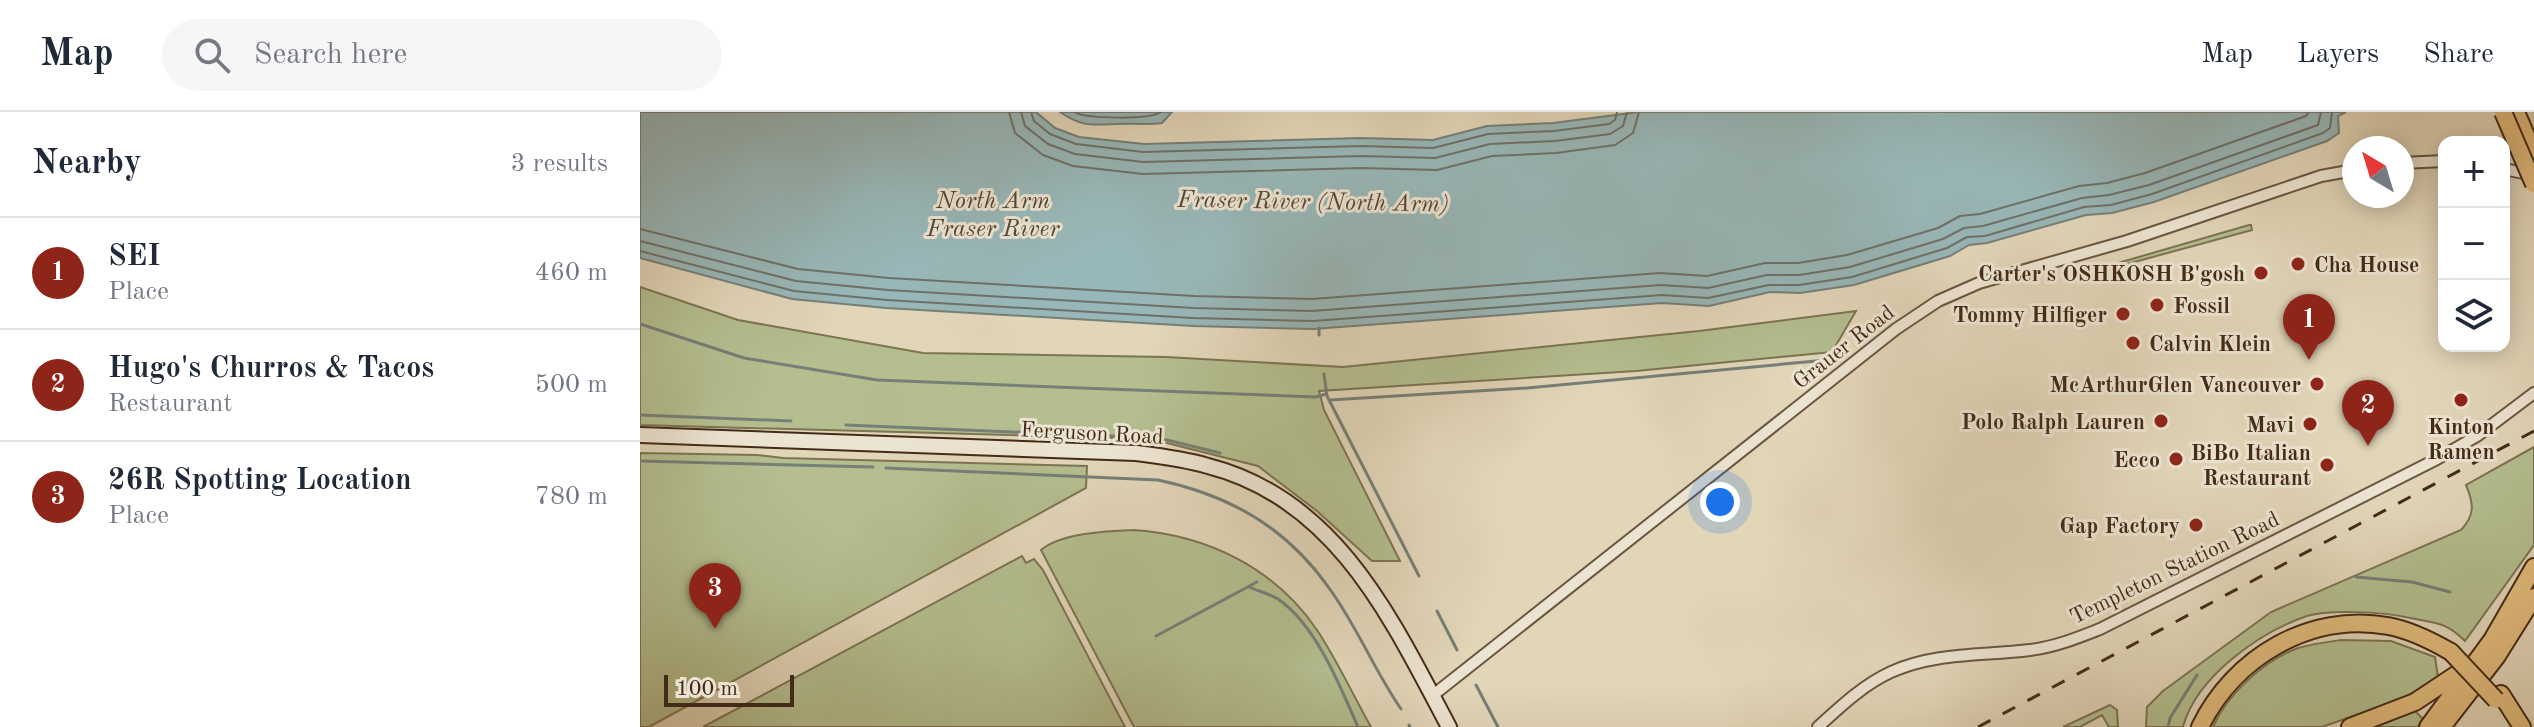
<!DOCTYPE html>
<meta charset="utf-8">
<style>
body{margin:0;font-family:"Old Standard TT",serif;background:#f6f6f7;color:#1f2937}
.controls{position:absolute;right:24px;top:24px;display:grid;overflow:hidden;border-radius:16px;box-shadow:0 4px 20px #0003}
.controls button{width:72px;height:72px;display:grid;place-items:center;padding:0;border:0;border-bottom:2px solid #e0e1e3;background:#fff;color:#1f2937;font:40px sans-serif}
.compass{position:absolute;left:1702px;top:24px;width:72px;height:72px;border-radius:50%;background:#fff;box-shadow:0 4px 20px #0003;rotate:322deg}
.scale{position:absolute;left:24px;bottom:20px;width:130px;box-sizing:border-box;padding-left:8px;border:4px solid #432b17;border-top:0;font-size:22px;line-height:28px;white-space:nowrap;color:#432b17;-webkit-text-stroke:6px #ece4d2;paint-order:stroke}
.you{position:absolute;left:1080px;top:390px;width:28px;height:28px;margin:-20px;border:6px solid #fff;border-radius:50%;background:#1a73e8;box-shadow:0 0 0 12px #1a73e833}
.badge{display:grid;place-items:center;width:52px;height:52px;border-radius:50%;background:#8f2418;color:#fff;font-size:26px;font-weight:700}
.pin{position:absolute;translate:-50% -66px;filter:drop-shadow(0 2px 4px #0008)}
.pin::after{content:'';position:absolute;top:42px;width:28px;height:24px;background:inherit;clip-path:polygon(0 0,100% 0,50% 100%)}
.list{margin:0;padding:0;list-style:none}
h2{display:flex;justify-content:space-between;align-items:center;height:104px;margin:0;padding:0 32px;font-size:34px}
h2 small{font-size:26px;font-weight:400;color:#747a83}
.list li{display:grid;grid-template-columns:52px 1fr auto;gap:24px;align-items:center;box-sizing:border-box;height:112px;padding:0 32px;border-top:2px solid #e0e1e3}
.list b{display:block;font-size:30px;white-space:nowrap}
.list p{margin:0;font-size:26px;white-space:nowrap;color:#747a83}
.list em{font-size:26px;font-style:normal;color:#747a83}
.icon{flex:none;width:44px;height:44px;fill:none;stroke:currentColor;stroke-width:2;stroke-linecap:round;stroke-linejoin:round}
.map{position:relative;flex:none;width:1894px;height:615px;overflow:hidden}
header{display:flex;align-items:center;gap:48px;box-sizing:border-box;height:112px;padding:0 40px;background:#fff;border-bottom:2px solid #e0e1e3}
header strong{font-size:38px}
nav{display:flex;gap:44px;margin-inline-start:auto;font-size:28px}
.search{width:560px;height:72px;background:#f6f6f7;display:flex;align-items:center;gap:20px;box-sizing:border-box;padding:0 28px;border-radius:44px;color:#747a83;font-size:30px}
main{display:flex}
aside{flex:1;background:#fff}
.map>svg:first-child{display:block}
.green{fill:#b4be8f;stroke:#7c7453;stroke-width:2}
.water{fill:#98b7b8;stroke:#767f78;stroke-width:2}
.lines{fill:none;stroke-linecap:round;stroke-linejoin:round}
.shore{stroke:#6e7168;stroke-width:2}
.stream{stroke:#767f78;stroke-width:3}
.street-casing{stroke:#6b5640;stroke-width:14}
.secondary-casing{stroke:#432b17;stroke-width:18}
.primary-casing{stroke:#432b17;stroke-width:20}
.street{stroke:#ece4d2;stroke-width:10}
.secondary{stroke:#ece4d2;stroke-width:14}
.primary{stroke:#e1bb7c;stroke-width:16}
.rail{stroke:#432b17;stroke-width:3;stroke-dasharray:14 14;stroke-linecap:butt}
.primary-bridge-casing{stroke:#432b17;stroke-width:20;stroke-linecap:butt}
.primary-bridge{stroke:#e1bb7c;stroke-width:16}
.poi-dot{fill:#8f2418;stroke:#ece4d2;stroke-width:3}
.labels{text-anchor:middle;stroke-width:6;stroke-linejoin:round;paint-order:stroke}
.poi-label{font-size:22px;font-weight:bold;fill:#432b17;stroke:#ece4d2;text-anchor:end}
.street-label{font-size:22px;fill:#432b17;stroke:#ece4d2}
.water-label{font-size:24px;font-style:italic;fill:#544737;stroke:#ece4d2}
</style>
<header>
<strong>Map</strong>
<div class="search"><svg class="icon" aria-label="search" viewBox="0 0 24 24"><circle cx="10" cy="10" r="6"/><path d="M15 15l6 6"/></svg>Search here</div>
<nav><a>Map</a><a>Layers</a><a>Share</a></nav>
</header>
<main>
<aside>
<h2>Nearby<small>3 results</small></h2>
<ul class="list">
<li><span class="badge">1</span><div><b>SEI</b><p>Place</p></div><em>460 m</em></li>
<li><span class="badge">2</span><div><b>Hugo's Churros &amp; Tacos</b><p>Restaurant</p></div><em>500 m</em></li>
<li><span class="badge">3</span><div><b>26R Spotting Location</b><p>Place</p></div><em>780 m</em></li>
</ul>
</aside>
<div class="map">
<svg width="1894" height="615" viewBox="0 0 1894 615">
<rect width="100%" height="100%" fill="#e2d6b9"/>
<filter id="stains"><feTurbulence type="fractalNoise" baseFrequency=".0025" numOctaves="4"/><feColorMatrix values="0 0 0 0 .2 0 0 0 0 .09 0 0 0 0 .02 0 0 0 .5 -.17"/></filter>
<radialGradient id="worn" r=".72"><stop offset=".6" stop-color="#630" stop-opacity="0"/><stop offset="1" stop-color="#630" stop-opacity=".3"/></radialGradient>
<path class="green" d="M 1609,113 L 1611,113 L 1612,118 L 1443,164 L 1440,162 Z
M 0,175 L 98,208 L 283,241 L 526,245 L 703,255 L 1059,219 L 1216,199 L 1192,240 L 996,259 L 679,279 L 684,298 L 760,449 L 732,449 L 677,399 L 618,354 L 511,327 L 0,313 Z
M 1894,335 L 1894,433 L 1825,529 C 1806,510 1796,511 1770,506 C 1746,500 1690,497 1667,504 C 1620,520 1556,565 1543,615 L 1506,615 L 1507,595 L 1523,579 L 1631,500 L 1821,418 C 1835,403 1834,392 1826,373 Z
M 0,341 L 117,343 L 143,346 L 447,354 L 446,376 L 9,615 L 0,615 Z
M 494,418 C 567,423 635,456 677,518 C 697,548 713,583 731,615 L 494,615 L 401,438 C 421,421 467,419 494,418 Z
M 382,444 L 386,451 L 394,447 L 403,458 L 485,615 L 63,615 Z
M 1701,528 L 1751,529 L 1795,545 L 1798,565 L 1786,574 L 1761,587 L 1682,615 L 1573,615 C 1587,582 1625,548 1658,536 C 1672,532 1687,530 1701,528 Z
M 1470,593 L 1477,598 L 1478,615 L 1469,615 L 1462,603 L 1440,615 L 1423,615 Z
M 1775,599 L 1783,607 L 1778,615 L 1733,615 Z"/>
<path class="water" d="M 0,0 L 396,0 L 415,16 L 439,25 L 504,32 L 721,26 L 793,28 L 847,14 L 913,11 L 999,0 L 1706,0 L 1698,4 L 1699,21 L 1687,29 L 1514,90 L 1472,101 L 1446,103 L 1347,131 L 1329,133 L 1310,144 L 1214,173 L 1160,181 L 1130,180 L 1069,194 L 1022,191 L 673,217 L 553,214 L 246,196 L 152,187 L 0,146 Z
M 420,0 L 532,0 L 522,11 C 506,13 492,11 476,12 C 451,13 442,15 420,0 Z"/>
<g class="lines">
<path class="shore" d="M 369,0 L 375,21 L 403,43 L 433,54 L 503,62 L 721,56 L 797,58 L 852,44 L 916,41 L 975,33 L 993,21 L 999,0
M 381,0 L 385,14 L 408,32 L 435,42 L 503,50 L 721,44 L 795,46 L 850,32 L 915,29 L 970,22 L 983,14 L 987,0
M 391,0 L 394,9 L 410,22 L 436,32 L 503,40 L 721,34 L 793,36 L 848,22 L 914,19 L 969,12 L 975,8 L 977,0
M 434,0 C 446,7 510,8 521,0
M 0,117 L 158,157 L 249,166 L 554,184 L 672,187 L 1020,161 L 1067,164 L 1125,151 L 1158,151 L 1207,143 L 1298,116 L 1320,104 L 1340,102 L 1439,74 L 1467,71 L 1505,61 L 1666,4 L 1669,0
M 0,129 L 156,169 L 248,178 L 554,196 L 672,199 L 1021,173 L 1068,176 L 1127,163 L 1159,163 L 1210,155 L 1303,127 L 1324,116 L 1343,114 L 1442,86 L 1469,83 L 1509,73 L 1678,13 L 1681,0
M 0,139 L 154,179 L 247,188 L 553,206 L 673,209 L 1022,183 L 1068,186 L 1129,173 L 1159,173 L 1212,165 L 1307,136 L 1327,125 L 1345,124 L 1444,95 L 1471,93 L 1512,82 L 1683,21 L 1690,16 L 1692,0"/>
<path class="stream" d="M 0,212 L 104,246 L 237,268 L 676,285 L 686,282
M 679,216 L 679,223
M 684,262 L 687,284 L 779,464
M 690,288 L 887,276 L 1187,248
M 0,303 L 151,309
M 206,313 L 495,325 L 527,328 L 580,341
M 0,349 L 233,355
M 246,356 L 518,368 C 589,383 646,415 689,476 C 717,514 734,558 761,597
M 1716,465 L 1772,470 L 1810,480
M 609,475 C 618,479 630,482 638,487 C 676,513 700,574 718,615
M 797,499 L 817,538
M 516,524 L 617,470
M 836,573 L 858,615
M 769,613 L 770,615
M 1528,615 L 1530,606 L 1557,563"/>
<defs>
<path id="street" d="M 1762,51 L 1804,49
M 1864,57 L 1893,63
M 792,584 L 1256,217 L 1298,189 L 1339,171 L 1487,129 L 1681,64 L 1714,58
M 1178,615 C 1201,594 1223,573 1251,560 C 1296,540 1342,544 1390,538 C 1415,535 1437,526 1460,517 L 1797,347 L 1837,324 L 1894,281"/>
<path id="secondary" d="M 0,323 L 496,341 C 520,344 545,347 568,354 C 697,387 752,508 809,615"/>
<path id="primary" d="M 1876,0 L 1894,42
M 1861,582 L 1882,615
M 1805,611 L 1857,544 L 1894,485
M 1560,615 C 1594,545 1670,500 1748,514 C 1771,518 1792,529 1811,540
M 1710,615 L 1775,590 L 1823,558
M 1788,615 L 1852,528 L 1894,455"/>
</defs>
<use href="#street" class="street-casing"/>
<use href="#secondary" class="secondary-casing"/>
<use href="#primary" class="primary-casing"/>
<use href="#street" class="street"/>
<use href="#secondary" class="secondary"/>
<use href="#primary" class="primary"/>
<path class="rail" d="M 1338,615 L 1894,319"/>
<defs>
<path id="primary-bridge" d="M 1863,0 L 1894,72
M 1811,540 L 1856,588"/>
</defs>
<use href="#primary-bridge" class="primary-bridge-casing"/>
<use href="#primary-bridge" class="primary-bridge"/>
</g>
<g class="poi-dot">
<circle cx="1658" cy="152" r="8"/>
<circle cx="1621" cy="161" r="8"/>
<circle cx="1517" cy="193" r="8"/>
<circle cx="1483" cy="202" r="8"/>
<circle cx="1493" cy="231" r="8"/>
<circle cx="1677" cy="272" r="8"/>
<circle cx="1821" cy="288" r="8"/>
<circle cx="1521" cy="309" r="8"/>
<circle cx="1670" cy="312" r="8"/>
<circle cx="1536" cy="347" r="8"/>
<circle cx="1687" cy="353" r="8"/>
<circle cx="1556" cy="413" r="8"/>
</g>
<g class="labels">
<g class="poi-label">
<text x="1674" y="160" text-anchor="start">Cha House</text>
<text x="1605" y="169">Carter's OSHKOSH B'gosh</text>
<text x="1533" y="201" text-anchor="start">Fossil</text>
<text x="1467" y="210">Tommy Hilfiger</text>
<text x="1509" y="239" text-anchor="start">Calvin Klein</text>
<text x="1661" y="280">McArthurGlen Vancouver</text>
<text x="1505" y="317">Polo Ralph Lauren</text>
<text x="1654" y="320">Mavi</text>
<text x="1821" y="322" text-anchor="middle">Kinton<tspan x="1821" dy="25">Ramen</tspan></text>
<text x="1671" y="348">BiBo Italian<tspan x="1671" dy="25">Restaurant</tspan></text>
<text x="1520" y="355">Ecco</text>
<text x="1540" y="421">Gap Factory</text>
</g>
<g class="street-label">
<text transform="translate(1203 234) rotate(-38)" y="8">Grauer Road</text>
<text transform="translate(452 320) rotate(3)" y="8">Ferguson Road</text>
<text transform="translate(1534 455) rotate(-26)" y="8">Templeton Station Road</text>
</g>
<g class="water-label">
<text x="353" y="96">North Arm<tspan x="353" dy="28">Fraser River</tspan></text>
<text transform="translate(673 89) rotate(1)" y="8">Fraser River (North Arm)</text>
</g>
</g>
<rect width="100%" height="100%" filter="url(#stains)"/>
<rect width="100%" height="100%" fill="url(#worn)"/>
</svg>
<div class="controls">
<button>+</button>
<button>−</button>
<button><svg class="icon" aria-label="layers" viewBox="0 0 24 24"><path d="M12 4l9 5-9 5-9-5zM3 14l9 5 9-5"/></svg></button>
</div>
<svg class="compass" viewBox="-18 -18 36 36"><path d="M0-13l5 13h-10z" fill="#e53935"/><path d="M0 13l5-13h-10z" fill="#747a83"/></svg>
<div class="scale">100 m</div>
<div class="you"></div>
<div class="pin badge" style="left:1669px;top:248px">1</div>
<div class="pin badge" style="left:1728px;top:334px">2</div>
<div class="pin badge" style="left:75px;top:517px">3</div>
</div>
</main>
